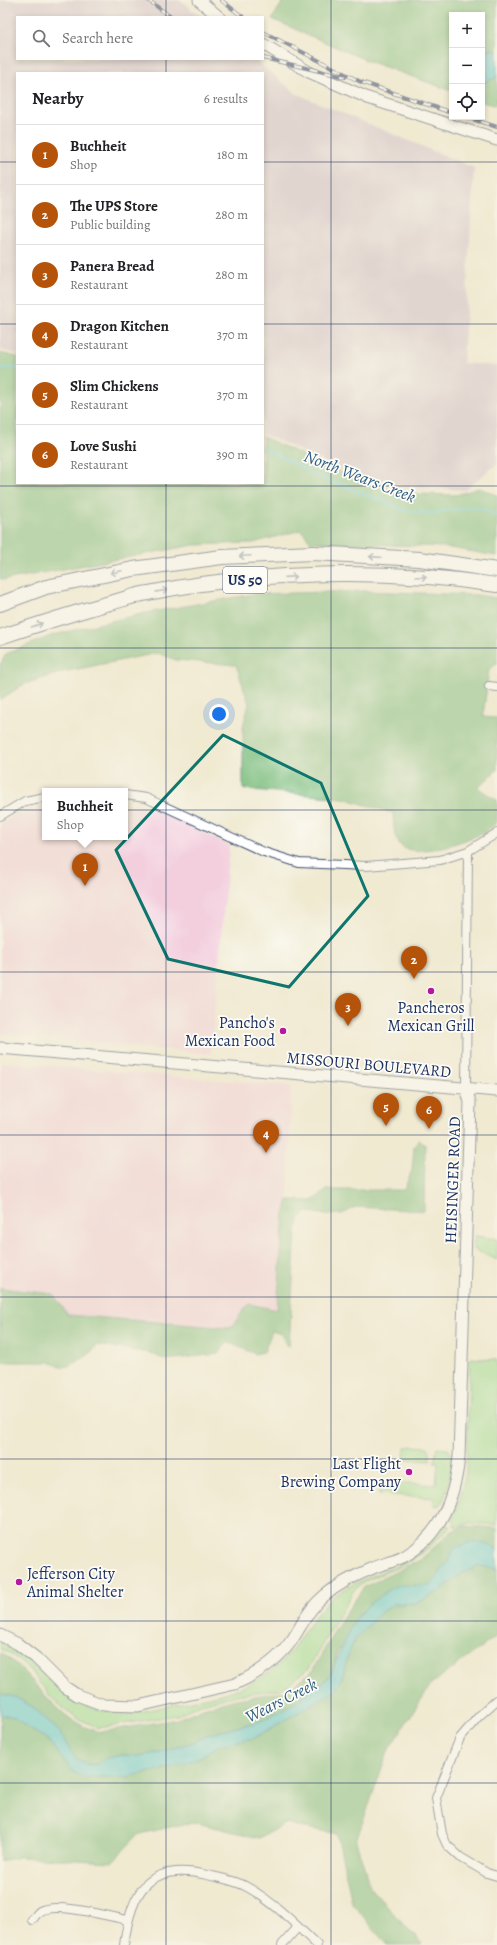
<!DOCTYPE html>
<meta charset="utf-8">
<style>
body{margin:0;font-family:Alegreya,serif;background:#f2f2f2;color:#202124}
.controls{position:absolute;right:12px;top:12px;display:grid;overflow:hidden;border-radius:0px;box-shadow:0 2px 6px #0003}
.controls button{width:36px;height:36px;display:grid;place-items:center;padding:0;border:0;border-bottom:1px solid #e0e0e0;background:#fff;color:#202124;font:20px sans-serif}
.you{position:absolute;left:219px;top:714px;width:14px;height:14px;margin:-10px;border:3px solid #fff;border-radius:50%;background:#1a73e8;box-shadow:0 0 0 6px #1a73e833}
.badge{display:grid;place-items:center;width:26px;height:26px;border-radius:50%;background:#b45309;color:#fff;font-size:13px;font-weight:700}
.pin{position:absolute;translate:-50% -33px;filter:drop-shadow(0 1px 2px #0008)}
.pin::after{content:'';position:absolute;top:21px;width:14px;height:12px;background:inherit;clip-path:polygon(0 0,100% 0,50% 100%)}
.popup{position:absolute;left:42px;top:788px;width:86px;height:52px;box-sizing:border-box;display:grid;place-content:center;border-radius:0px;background:#fff;filter:drop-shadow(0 1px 3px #0005);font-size:13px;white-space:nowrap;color:#757577}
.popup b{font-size:15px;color:#202124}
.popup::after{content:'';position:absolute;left:50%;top:100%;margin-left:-8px;border:8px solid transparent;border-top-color:#fff}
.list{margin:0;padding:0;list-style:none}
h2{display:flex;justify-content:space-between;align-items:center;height:52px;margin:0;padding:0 16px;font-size:17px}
h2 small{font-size:13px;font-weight:400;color:#757577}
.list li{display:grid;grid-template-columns:26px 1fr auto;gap:12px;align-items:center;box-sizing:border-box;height:60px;padding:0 16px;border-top:1px solid #e0e0e0}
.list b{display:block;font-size:15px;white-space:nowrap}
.list p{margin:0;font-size:13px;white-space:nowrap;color:#757577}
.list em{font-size:13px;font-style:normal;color:#757577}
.icon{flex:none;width:22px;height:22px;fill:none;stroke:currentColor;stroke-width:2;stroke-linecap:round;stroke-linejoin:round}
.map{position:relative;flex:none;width:497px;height:1945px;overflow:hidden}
.search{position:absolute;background:#fff;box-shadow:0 2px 6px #0003;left:16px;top:16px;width:248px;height:44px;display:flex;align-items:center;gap:10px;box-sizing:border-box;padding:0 14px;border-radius:0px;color:#757577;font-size:15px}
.panel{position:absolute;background:#fff;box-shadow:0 2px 6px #0003;left:16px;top:72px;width:248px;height:412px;border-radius:0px}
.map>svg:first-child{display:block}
.built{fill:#f3cfde}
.industrial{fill:#cfbdce}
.green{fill:#9cde95;stroke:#5c867a}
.forest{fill:#7dbd7e;stroke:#4c766e}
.water{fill:#5cc9cf;stroke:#3c7c96}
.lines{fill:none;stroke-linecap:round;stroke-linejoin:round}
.stream{stroke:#5cc9cf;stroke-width:2.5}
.street-casing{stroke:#3b4b6f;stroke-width:10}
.secondary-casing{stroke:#3b4b6f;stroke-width:13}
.highway-casing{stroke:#3b4b6f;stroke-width:16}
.street{stroke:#fff;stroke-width:8}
.secondary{stroke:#fff;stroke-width:11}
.highway{stroke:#fff;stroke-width:14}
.rail-casing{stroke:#1b2f5e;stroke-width:4}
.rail{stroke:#fdfcf7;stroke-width:2.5;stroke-dasharray:8;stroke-linecap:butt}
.oneway{stroke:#8d97ae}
.marked{fill:none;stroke:#0f766e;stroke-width:3;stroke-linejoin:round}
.grid{fill:none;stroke:#1b2f5e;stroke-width:1;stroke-opacity:0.55}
.poi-dot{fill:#b5179e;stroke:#fdfcf7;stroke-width:1.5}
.labels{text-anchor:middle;stroke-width:3.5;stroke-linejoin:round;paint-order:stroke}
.shield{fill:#fdfcf7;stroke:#5f6c8c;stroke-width:1}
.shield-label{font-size:15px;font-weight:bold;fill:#1b2f5e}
.poi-label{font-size:16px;fill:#1b2f5e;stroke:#fdfcf7;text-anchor:end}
.street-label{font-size:16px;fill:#1b2f5e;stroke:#fdfcf7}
.water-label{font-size:17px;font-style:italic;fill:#2e5d80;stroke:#fdfcf7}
</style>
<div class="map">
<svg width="497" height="1945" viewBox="0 0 497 1945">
<rect width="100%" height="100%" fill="#fdfcf7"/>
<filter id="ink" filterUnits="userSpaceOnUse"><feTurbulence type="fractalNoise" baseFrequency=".025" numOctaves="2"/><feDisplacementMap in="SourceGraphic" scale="8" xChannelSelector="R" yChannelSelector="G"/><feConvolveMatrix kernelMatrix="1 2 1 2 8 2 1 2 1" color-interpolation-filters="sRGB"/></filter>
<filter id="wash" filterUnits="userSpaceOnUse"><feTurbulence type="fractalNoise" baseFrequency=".012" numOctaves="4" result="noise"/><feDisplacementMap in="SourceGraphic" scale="16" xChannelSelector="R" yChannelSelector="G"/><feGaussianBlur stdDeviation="0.9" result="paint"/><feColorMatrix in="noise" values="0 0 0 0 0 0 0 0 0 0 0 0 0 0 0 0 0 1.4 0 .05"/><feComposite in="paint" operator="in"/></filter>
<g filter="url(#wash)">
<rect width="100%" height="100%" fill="#f0ead1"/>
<path class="built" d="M 125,804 L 148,807 L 229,845 L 211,1054 L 0,1034 L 0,824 L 15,815 L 45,806 L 45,837 L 125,837 Z
M 0,1062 L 291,1086 L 288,1204 L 284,1214 L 277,1310 L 249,1304 L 230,1328 L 68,1315 L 53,1294 L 0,1288 Z"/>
<path class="industrial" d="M 0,0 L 180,0 L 201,17 L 17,17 L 17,59 L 254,59 L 297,94 L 474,168 L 463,363 L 497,366 L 497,464 L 465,490 L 372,483 L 263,434 L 263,73 L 17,73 L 17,354 L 0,350 Z"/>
<path class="green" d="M 475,1236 L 497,1239 L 497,1260 L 473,1249 Z
M 470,1358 L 497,1360 L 497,1525 L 470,1523 L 455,1527 L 452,1518 L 459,1502 L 466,1473 Z
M 412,1446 L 428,1447 L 430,1452 L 430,1461 L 404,1459 L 405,1447 Z
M 437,1448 L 448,1449 C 458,1459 447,1494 441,1505 L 434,1506 L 434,1498 L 379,1494 L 380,1481 L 436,1485 L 438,1462 L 434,1462 Z
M 446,1525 L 451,1527 L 427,1549 L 406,1564 L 368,1580 L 354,1590 L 308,1669 L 287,1686 L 280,1689 L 237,1695 L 198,1705 L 178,1715 L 99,1728 L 77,1718 L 62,1707 L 50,1696 L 29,1669 L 9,1653 L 0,1649 L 0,1641 C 31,1656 49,1686 78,1702 C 93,1710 111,1713 128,1712 C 143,1712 158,1708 172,1705 C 209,1697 247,1692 276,1667 C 299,1647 309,1617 333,1597 C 352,1582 373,1576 395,1566 C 416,1557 431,1543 446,1525 Z"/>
<path class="forest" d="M 284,0 L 497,0 L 497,51 L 493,49 L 482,53 L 482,15 L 452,15 L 452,91 L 368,61 L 272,19 Z
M 497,77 L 497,106 L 482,102 L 482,83 Z
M 0,353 L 17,357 L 17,483 L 263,483 L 263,437 L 371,486 L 415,494 L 456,495 L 479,488 L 497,495 L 497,556 L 444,547 L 311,542 L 301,530 L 253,543 L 194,545 L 4,580 L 0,579 Z
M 365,591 L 477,595 L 497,598 L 497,664 L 489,669 L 483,717 L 497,718 L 497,770 L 478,788 L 497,800 L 497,822 C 493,825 489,829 485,832 C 469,840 416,859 401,846 C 393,838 394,824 393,813 L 343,798 L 243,789 L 243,726 L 249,704 L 236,665 L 176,660 L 158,653 L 63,672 L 24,684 L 0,700 L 0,665 L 6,654 L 53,635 L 145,613 L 254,594 Z
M 419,1140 L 425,1144 L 424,1211 L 356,1207 L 342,1214 L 327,1215 L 308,1212 L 300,1217 L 296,1231 L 289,1346 L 286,1345 L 281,1334 L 272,1331 L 264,1352 L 255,1354 L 228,1342 L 218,1354 L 165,1360 L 151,1353 L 97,1345 L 88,1355 L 70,1366 L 63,1367 L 49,1362 L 0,1362 L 0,1288 L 53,1294 L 68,1315 L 230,1328 L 249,1304 L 277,1310 L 284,1214 L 288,1200 L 312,1201 L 327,1190 L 404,1190 L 412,1170 L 414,1146 Z
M 464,1526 L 497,1528 L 497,1549 C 479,1541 473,1541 454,1549 L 447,1563 L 430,1586 L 421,1587 L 407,1585 L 338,1651 L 331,1674 L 323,1683 L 308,1690 L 300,1700 L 261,1721 L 206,1735 L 194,1742 L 156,1753 L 139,1756 L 122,1755 L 107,1758 L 97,1765 L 86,1764 L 78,1761 L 71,1752 L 60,1732 L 33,1707 L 15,1697 L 0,1694 L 0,1652 C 37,1675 55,1723 101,1732 L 177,1719 L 206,1707 L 236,1699 L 286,1691 L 312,1671 L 344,1615 L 364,1587 L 420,1560 L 452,1531 Z
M 480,1566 L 497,1569 L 497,1636 L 432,1683 L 389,1749 L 356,1841 L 371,1889 L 423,1945 L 387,1945 L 352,1903 L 337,1834 L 285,1824 L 259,1838 L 193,1822 L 139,1834 L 112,1862 L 19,1857 L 0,1861 L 0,1715 L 14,1717 L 31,1730 L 47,1739 L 60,1754 L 110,1776 L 127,1777 L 200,1757 L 219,1745 L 254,1738 L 328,1695 L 342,1678 L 348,1655 L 355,1639 L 381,1612 L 394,1604 L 417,1603 L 438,1592 L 462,1573 Z"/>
<path class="water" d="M 493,49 L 497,51 L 497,77 L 482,83 L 482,53 Z
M 470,1542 L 483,1543 L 497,1549 L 497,1569 L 480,1566 L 462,1573 L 438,1592 L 417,1603 L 394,1604 L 381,1612 L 355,1639 L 348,1655 L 342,1678 L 335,1691 L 254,1738 L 219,1745 L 200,1757 L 177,1766 L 127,1777 L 83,1777 L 73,1772 L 47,1739 L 31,1730 L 14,1717 L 0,1715 L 0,1694 L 15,1697 L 33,1707 L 60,1732 L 71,1752 L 78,1761 L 86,1764 L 97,1765 L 107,1758 L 122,1755 L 139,1756 L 156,1753 L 194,1742 L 206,1735 L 261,1721 L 300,1700 L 308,1690 L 323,1683 L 331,1674 L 346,1636 L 357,1617 L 372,1602 L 388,1590 L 398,1585 L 430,1586 L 447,1563 L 454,1548 Z"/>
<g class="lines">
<path class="stream" d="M 0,368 L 17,368
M 263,447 L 316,475 L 407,511 L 430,513 L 471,507 L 484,509 L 497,516"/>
</g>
</g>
<g filter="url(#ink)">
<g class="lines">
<defs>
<path id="street" d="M 489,686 L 497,687
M 125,795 L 146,798 L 264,852 L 299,863 L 366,866 L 440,860 L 468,851 L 497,833
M 0,816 L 25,801 L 45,797
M 466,1088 L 468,851
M 497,1700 L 479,1716 L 460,1738 L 436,1798 L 442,1834 L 447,1845 L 460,1857 L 487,1873 L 497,1876
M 32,1920 C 34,1918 37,1913 40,1911 C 57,1902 108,1916 127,1920
M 124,1945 C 131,1892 147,1861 207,1875 C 220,1878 235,1880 247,1887 C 274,1902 295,1924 317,1945
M 282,1945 L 298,1927"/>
<path id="secondary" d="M 199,0 L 219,17
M 263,44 L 309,72 L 368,98 L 497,140
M 0,1048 L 497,1091
M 0,1635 L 18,1644 L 36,1658 L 65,1687 L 77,1695 L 104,1705 L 138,1706 L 235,1684 C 257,1674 278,1660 292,1640 C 302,1625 309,1608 324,1596 C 338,1584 354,1576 371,1569 C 382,1564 394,1562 405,1556 C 441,1535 455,1496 459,1457 L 470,1102 L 466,1088"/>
<path id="highway" d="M 0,604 L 46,587 L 133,569 L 222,557 L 313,553 L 419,559 L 497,570
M 0,637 C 36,625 73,613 110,603 C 122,600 135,595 148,593 C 261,571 382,568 497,585"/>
</defs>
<use href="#street" class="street-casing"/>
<use href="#secondary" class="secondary-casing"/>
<use href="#highway" class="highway-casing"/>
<use href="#street" class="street"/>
<use href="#secondary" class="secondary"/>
<use href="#highway" class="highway"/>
<defs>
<path id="rail" d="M 148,0 L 171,17
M 221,0 L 243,17
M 263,32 L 361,82 L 452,113
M 263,58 L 345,77
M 466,117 L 497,127"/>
</defs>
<use href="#rail" class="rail-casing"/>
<use href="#rail" class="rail"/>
</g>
<defs><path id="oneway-shaft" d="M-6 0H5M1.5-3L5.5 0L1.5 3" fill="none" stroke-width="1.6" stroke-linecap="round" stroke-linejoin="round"/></defs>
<g class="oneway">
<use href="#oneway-shaft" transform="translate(245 556) rotate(177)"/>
<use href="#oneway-shaft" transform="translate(375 557) rotate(-176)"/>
<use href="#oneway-shaft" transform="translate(116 572) rotate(168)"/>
<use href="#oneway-shaft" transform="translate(291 577) rotate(-4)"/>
<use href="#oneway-shaft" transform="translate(421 577) rotate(2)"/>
<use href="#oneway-shaft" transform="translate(162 591) rotate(-8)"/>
<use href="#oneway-shaft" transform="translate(37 625) rotate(-19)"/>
</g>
</g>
<path d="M0 0H497V1945H0ZM 223,735 L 321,783 L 368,896 L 289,987 L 168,959 L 116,850 Z" fill="#f0ead1" fill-opacity=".55" fill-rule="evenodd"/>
<path class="marked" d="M 223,735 L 321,783 L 368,896 L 289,987 L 168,959 L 116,850 Z"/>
<path class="grid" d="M 166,0 L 166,17M 331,0 L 331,1945M 166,59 L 166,73M 0,162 L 17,162M 263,162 L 497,162M 0,324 L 17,324M 263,324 L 497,324M 166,483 L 166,1945M 0,486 L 497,486M 0,648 L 497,648M 0,810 L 497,810M 0,972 L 497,972M 0,1135 L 497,1135M 0,1297 L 497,1297M 0,1459 L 497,1459M 0,1621 L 497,1621M 0,1783 L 497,1783"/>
<g class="poi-dot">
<circle cx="431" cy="991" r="4"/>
<circle cx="283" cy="1031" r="4"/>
<circle cx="409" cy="1472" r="4"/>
<circle cx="19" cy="1582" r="4"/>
</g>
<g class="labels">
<rect class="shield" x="223" y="567" width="44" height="26" rx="3"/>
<g class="shield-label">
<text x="245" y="585">US 50</text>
</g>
<g class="poi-label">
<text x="431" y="1013" text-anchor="middle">Pancheros<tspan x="431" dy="18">Mexican Grill</tspan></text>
<text x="275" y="1028">Pancho's<tspan x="275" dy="18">Mexican Food</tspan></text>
<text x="401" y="1469">Last Flight<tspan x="401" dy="18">Brewing Company</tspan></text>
<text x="27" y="1579" text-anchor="start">Jefferson City<tspan x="27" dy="18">Animal Shelter</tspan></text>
</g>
<g class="street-label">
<text transform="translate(369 1064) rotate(5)" y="6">MISSOURI BOULEVARD</text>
<text transform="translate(452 1180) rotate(-88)" y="6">HEISINGER ROAD</text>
</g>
<g class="water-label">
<text transform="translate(360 476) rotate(21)" y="6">North Wears Creek</text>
<text transform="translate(281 1700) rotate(-27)" y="6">Wears Creek</text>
</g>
</g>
</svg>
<div class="controls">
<button>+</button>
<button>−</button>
<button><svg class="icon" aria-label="locate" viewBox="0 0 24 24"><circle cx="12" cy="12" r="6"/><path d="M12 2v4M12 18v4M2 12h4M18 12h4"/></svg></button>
</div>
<div class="you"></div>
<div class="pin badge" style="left:85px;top:886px">1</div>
<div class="popup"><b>Buchheit</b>Shop</div>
<div class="pin badge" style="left:414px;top:979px">2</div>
<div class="pin badge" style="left:348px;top:1026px">3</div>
<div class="pin badge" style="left:266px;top:1153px">4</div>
<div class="pin badge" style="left:386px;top:1126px">5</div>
<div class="pin badge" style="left:429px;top:1129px">6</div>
<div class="search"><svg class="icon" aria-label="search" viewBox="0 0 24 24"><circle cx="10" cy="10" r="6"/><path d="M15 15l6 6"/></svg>Search here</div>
<section class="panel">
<h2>Nearby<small>6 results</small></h2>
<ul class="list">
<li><span class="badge">1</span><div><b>Buchheit</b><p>Shop</p></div><em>180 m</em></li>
<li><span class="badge">2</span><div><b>The UPS Store</b><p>Public building</p></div><em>280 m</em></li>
<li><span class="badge">3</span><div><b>Panera Bread</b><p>Restaurant</p></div><em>280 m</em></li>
<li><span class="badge">4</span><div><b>Dragon Kitchen</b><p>Restaurant</p></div><em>370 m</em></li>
<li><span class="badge">5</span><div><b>Slim Chickens</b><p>Restaurant</p></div><em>370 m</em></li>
<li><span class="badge">6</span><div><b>Love Sushi</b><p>Restaurant</p></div><em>390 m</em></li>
</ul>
</section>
</div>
